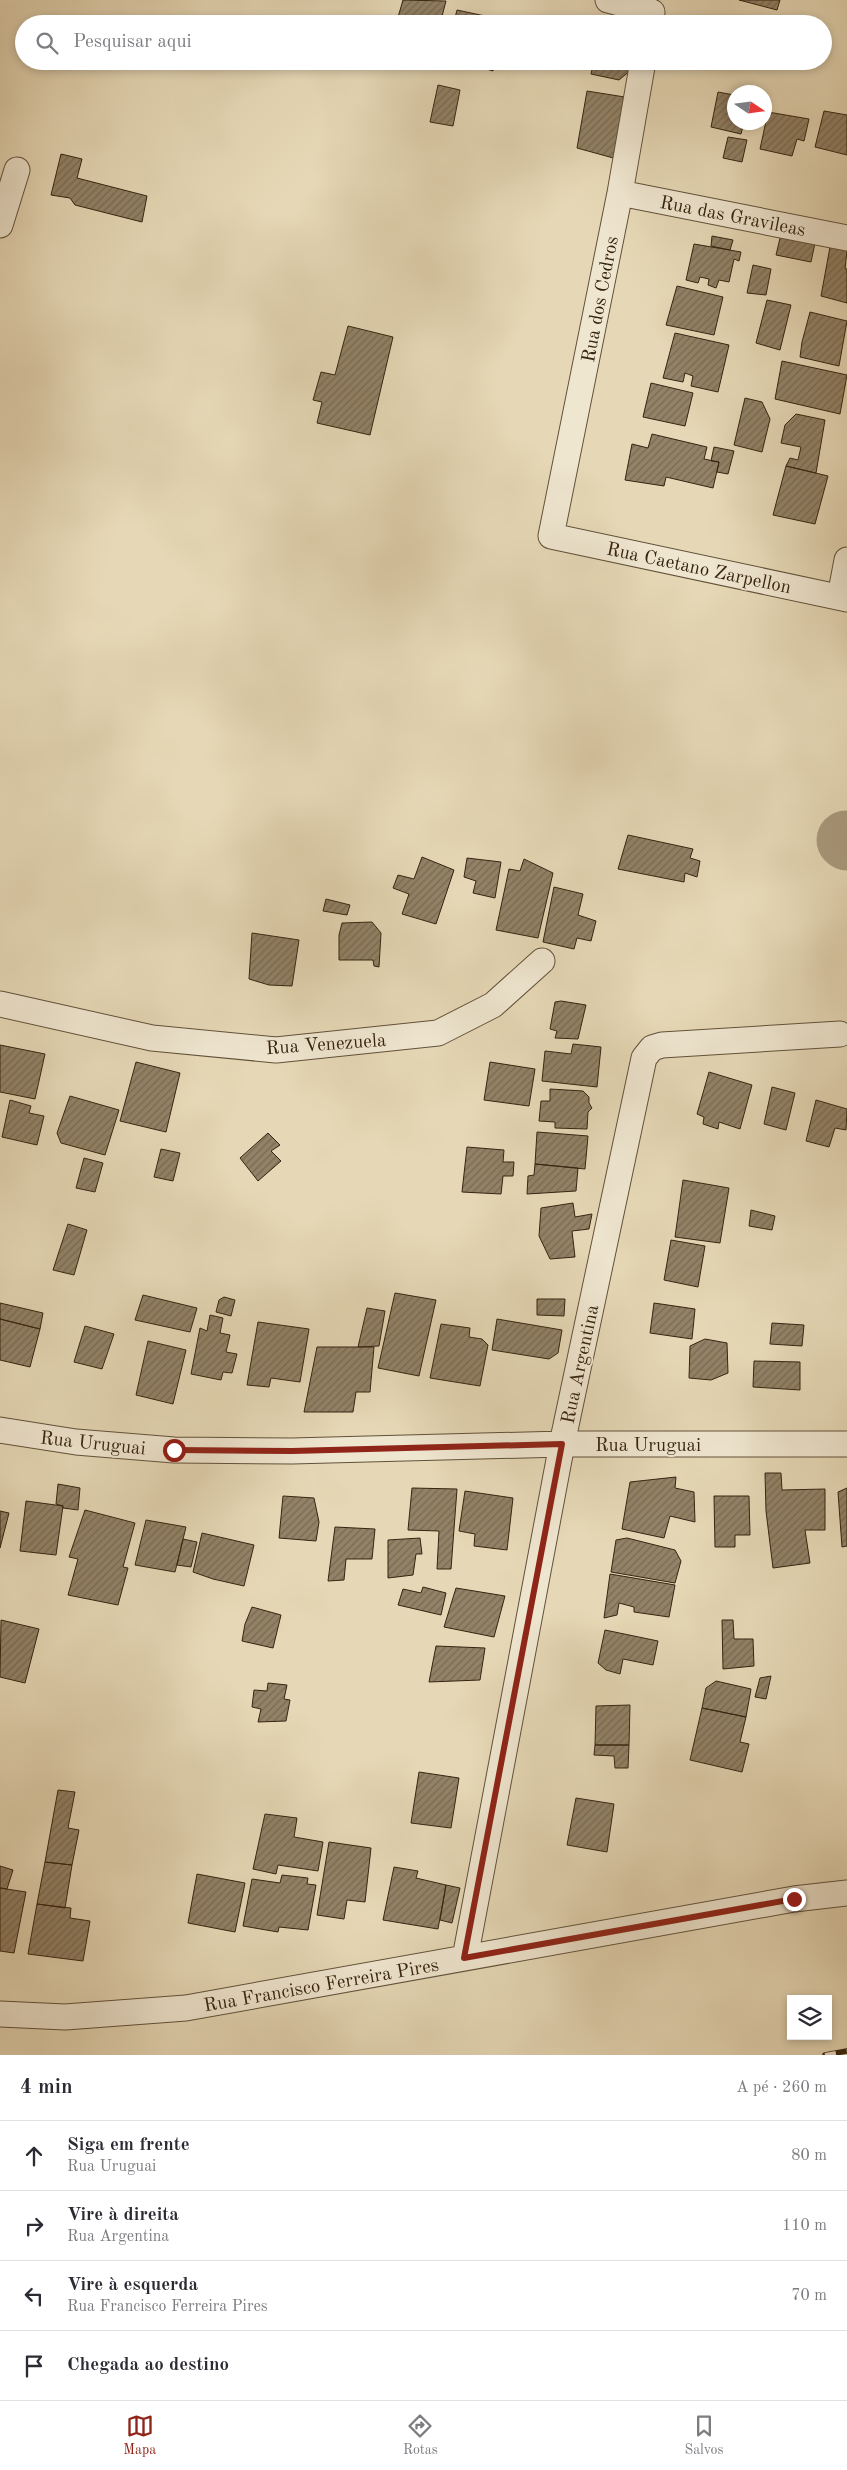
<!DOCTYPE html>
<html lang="pt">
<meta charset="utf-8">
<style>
body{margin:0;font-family:"Old Standard TT",serif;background:#f2f2f3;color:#2b2b33}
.controls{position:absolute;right:15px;bottom:15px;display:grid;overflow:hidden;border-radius:0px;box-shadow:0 2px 8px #0003}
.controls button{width:45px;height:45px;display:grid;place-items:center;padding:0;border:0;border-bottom:1px solid #e1e1e2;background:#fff;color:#2b2b33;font:25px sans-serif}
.compass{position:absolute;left:727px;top:85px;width:45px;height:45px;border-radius:50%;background:#fff;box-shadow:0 2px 8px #0003;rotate:103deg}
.stop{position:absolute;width:15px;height:15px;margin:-11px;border:4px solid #8f2418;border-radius:50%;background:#fff}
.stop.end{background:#8f2418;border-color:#fff;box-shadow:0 1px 5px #0008}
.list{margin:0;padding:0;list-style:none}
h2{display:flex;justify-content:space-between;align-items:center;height:65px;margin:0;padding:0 20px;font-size:21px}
h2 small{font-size:16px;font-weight:400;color:#7c7c81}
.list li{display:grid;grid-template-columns:32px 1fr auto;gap:15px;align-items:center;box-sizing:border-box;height:70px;padding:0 20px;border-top:1px solid #e1e1e2}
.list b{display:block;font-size:19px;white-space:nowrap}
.list p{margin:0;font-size:16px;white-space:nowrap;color:#7c7c81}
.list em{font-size:16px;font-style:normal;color:#7c7c81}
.icon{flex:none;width:28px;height:28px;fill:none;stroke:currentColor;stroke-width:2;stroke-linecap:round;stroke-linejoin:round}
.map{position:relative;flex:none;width:847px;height:2055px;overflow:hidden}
.search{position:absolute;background:#fff;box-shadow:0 2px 8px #0003;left:15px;right:15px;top:15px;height:55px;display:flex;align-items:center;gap:12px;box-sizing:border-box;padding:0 18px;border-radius:28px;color:#7c7c81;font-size:19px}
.sheet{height:345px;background:#fff}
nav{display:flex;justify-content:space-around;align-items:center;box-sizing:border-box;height:70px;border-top:1px solid #e1e1e2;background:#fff;font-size:14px;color:#7c7c81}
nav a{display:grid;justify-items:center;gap:2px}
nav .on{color:#8f2418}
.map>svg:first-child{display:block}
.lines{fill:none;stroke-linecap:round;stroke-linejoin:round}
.river{stroke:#aa9b7e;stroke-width:59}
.building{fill:url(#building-hatch);stroke:#362411}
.minor-casing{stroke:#62513a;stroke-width:27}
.minor{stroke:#efe6d0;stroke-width:25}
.rail-casing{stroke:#362411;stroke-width:5.5}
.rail{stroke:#efe6d0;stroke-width:4;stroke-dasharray:11;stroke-linecap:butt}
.route{stroke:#8f2418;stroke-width:6}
.labels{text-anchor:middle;stroke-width:4;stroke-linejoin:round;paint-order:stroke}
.street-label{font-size:19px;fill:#362411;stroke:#efe6d0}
</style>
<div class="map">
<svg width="847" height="2055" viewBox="0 0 847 2055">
<defs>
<pattern id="building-hatch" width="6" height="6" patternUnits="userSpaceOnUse" patternTransform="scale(1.25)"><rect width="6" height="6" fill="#928267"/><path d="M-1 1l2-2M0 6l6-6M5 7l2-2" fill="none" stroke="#786a53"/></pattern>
</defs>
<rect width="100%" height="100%" fill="#e6d8b6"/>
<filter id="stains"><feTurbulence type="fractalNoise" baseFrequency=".004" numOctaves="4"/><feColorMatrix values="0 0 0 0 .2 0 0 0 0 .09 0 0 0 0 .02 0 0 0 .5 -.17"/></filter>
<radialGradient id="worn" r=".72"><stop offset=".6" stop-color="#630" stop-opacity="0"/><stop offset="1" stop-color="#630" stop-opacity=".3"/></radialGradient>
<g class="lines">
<path class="river" d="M 846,840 L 847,841"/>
</g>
<path class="building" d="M 403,0 L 446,1 L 440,24 L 396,24 Z
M 739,0 L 780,0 L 777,10 Z
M 457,10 L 485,16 L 482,24 L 446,24 L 447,20 L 454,22 Z
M 474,61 L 495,61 L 493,71 L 473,65 Z
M 594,61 L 633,61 L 631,70 L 619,80 L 591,74 Z
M 438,85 L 460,90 L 453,126 L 430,122 Z
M 587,91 L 631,98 L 617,159 L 577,148 Z
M 718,92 L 734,95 L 734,122 L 744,122 L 741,134 L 711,127 Z
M 824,111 L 847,115 L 847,155 L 815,147 Z
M 768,112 L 809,119 L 804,141 L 797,139 L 792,156 L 760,149 Z
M 728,137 L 747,140 L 742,162 L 723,158 Z
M 61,154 L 82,159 L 77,178 L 147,196 L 142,222 L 75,205 L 70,198 L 51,195 Z
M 781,234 L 815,243 L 811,262 L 776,255 Z
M 712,236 L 733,240 L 730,250 L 711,246 Z
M 694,244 L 741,252 L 739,261 L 734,259 L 729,282 L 719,280 L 716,288 L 708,285 L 709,279 L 700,277 L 698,283 L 686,280 Z
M 830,247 L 847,250 L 845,269 L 847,269 L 847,303 L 821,296 Z
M 753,265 L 771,269 L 766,295 L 747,293 Z
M 677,286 L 723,297 L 714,335 L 666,325 Z
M 767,300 L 791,305 L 780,350 L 756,343 Z
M 810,312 L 847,321 L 839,366 L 800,357 L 802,342 Z
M 348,326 L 393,337 L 370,435 L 317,423 L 322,402 L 313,400 L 321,372 L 335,375 Z
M 675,333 L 729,345 L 718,392 L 691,386 L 693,376 L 685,373 L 683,382 L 663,378 Z
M 782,361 L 847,375 L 840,414 L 775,399 Z
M 651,383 L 693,393 L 685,426 L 643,417 Z
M 745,398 L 762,402 L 770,419 L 762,452 L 734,445 Z
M 796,414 L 825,420 L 816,473 L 786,466 L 790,458 L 798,460 L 801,447 L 781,443 L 785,425 Z
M 652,434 L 707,447 L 704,459 L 719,462 L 713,488 L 666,477 L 664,486 L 625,480 L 632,444 L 648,448 Z
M 714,447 L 734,451 L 728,474 L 717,472 L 719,462 L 711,461 Z
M 786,466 L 828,476 L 815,524 L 773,515 Z
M 628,835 L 693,849 L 690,858 L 700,861 L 697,877 L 685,873 L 684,882 L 618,869 Z
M 422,857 L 454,870 L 436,924 L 402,914 L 409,894 L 393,888 L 398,875 L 414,879 Z
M 467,858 L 501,862 L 495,898 L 473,893 L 476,881 L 464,877 Z
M 524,859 L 553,873 L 538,938 L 496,930 L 509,869 L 520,871 Z
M 554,887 L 583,894 L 578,915 L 596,921 L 591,941 L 577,938 L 574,949 L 543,942 Z
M 326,899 L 350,905 L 347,915 L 323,911 Z
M 372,922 L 381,933 L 379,967 L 374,966 L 373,960 L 339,960 L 339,935 L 342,923 Z
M 252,933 L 299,940 L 292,986 L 269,985 L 249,979 Z
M 561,1001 L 586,1005 L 578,1039 L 555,1038 L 557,1031 L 550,1029 L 555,1002 Z
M 573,1044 L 601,1047 L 597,1087 L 542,1081 L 545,1051 L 571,1054 Z
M 0,1045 L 45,1054 L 35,1099 L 0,1092 Z
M 136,1062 L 180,1073 L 166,1132 L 120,1121 Z
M 490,1062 L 535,1069 L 529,1106 L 484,1100 Z
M 709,1072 L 752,1085 L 740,1129 L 719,1122 L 718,1129 L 703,1124 L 704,1117 L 697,1114 Z
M 772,1087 L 795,1093 L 786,1130 L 764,1124 Z
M 550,1089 L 583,1091 L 589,1097 L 589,1103 L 592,1108 L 588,1112 L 587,1129 L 555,1128 L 555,1122 L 539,1121 L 541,1101 L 550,1101 Z
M 70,1096 L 119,1110 L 105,1155 L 61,1143 L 57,1133 Z
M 10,1100 L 31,1106 L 29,1113 L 44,1116 L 37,1145 L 2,1137 Z
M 816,1100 L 847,1109 L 846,1130 L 835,1128 L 829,1147 L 806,1141 Z
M 537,1132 L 588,1136 L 585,1169 L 535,1164 Z
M 268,1133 L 280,1145 L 271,1151 L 281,1161 L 258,1181 L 240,1158 Z
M 467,1147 L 504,1150 L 503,1162 L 514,1162 L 513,1176 L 503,1176 L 501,1194 L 462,1192 Z
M 161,1149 L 180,1153 L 173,1181 L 154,1177 Z
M 84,1158 L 103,1163 L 95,1192 L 76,1188 Z
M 535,1164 L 578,1168 L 576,1191 L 527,1194 L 528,1176 L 534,1175 Z
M 683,1180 L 729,1188 L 720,1243 L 675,1237 Z
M 573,1203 L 575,1217 L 592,1214 L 589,1229 L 572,1231 L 575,1257 L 550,1259 L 539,1236 L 541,1208 Z
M 751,1210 L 775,1216 L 772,1230 L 749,1226 Z
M 68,1224 L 87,1230 L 74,1275 L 53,1270 Z
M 671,1240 L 705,1246 L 698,1287 L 664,1280 Z
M 395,1293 L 436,1300 L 419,1376 L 378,1368 Z
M 143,1295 L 197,1308 L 190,1332 L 135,1320 Z
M 224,1297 L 235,1300 L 231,1316 L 216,1312 L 219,1300 Z
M 537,1299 L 565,1299 L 564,1316 L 537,1315 Z
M 0,1303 L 43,1313 L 40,1329 L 0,1319 Z
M 654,1303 L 695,1309 L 692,1339 L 650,1333 Z
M 367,1308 L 385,1311 L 379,1346 L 358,1347 Z
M 210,1315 L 223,1318 L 220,1333 L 230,1335 L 226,1352 L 237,1354 L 232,1373 L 223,1372 L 221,1380 L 191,1374 L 200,1328 L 207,1331 Z
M 0,1319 L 40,1329 L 30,1367 L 0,1360 Z
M 497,1319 L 562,1330 L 558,1353 L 549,1359 L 492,1350 Z
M 258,1322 L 309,1329 L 300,1382 L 271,1378 L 269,1387 L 247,1385 Z
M 772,1323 L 804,1325 L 802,1346 L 770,1344 Z
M 441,1324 L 470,1328 L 469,1337 L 482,1339 L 488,1345 L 480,1386 L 430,1378 Z
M 85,1326 L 114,1334 L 102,1369 L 74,1362 Z
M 705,1339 L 727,1343 L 728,1373 L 711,1380 L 689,1378 L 690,1346 Z
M 148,1341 L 186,1350 L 173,1404 L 136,1395 Z
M 317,1347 L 374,1347 L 370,1392 L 356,1392 L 353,1412 L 304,1412 Z
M 754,1361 L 800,1362 L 800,1390 L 753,1387 Z
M 765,1473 L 781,1473 L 782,1490 L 825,1489 L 825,1530 L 805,1530 L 810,1563 L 773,1568 L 766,1511 Z
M 676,1477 L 675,1488 L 694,1492 L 695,1522 L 670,1516 L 664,1538 L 622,1529 L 630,1482 Z
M 58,1484 L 80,1488 L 78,1510 L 63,1508 L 63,1506 L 56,1504 Z
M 412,1488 L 457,1489 L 451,1569 L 437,1569 L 439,1531 L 408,1530 Z
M 847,1488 L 847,1546 L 842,1547 L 838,1492 Z
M 465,1491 L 513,1498 L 507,1550 L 474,1546 L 475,1534 L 459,1531 Z
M 283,1496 L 314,1498 L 319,1522 L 316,1541 L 279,1538 Z
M 714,1496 L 749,1496 L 750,1535 L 735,1535 L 735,1547 L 715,1547 Z
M 26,1501 L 63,1506 L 56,1555 L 20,1551 Z
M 85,1510 L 135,1523 L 123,1567 L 128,1568 L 118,1605 L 68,1595 L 78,1559 L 69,1557 Z
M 0,1511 L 9,1513 L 0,1548 Z
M 146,1520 L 186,1527 L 175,1572 L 135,1565 Z
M 335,1527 L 375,1529 L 372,1559 L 346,1559 L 344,1580 L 328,1581 Z
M 202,1533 L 254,1545 L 244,1586 L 213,1579 L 193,1572 Z
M 420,1538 L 422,1554 L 416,1554 L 413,1575 L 388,1578 L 388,1540 Z
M 627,1538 L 675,1550 L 681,1561 L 675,1583 L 611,1572 L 616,1540 Z
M 183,1539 L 197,1542 L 191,1567 L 177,1565 Z
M 610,1574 L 675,1585 L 669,1617 L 634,1612 L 634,1607 L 619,1603 L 617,1615 L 604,1618 Z
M 423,1587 L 446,1593 L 441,1615 L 398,1605 L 403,1589 L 421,1593 Z
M 456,1588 L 505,1596 L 494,1637 L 444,1627 Z
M 252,1607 L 281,1615 L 273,1648 L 242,1641 L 245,1624 Z
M 1,1620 L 39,1629 L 25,1683 L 0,1677 Z
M 722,1620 L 733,1620 L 734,1639 L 753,1639 L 754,1666 L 723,1669 Z
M 605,1630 L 658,1641 L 653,1665 L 623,1659 L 620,1674 L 606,1670 L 598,1663 Z
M 436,1646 L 485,1648 L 480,1680 L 429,1682 Z
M 771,1676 L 766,1699 L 755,1697 L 760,1678 Z
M 716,1681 L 751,1689 L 746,1717 L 702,1708 L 706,1688 Z
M 268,1683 L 287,1685 L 284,1699 L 290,1700 L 286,1721 L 258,1722 L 261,1709 L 252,1707 L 254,1690 L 267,1691 Z
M 630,1705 L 629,1745 L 595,1745 L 596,1706 Z
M 702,1708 L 746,1717 L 740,1742 L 749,1744 L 742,1772 L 690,1760 Z
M 595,1745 L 629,1745 L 628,1768 L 615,1768 L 614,1756 L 594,1755 Z
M 419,1772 L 459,1778 L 451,1828 L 411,1823 Z
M 58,1790 L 75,1792 L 68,1828 L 79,1830 L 72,1865 L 45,1862 Z
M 576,1798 L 614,1804 L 607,1852 L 567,1845 Z
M 265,1814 L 297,1818 L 294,1837 L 323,1842 L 318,1871 L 278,1865 L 276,1874 L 253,1869 Z
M 329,1842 L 371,1848 L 365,1902 L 347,1900 L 344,1919 L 317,1915 Z
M 45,1862 L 72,1865 L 65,1908 L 37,1904 Z
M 0,1866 L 13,1870 L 7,1889 L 0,1888 Z
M 394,1867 L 418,1871 L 416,1878 L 446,1885 L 438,1929 L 383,1920 Z
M 197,1874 L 245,1883 L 235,1932 L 188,1923 Z
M 282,1875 L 308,1878 L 307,1884 L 316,1885 L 308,1930 L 279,1927 L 278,1932 L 243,1926 L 252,1879 L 280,1883 Z
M 446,1885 L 460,1888 L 452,1923 L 440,1920 Z
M 0,1888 L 26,1892 L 14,1953 L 0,1951 Z
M 37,1904 L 71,1908 L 70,1918 L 90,1921 L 83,1961 L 28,1954 Z"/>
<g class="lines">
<defs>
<path id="minor" d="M 608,0 L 652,12
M 643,61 L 620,193 L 551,536 L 847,599
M 620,193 L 847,238
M 0,225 L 17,170
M 840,597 L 847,560
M 0,1004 L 152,1038 L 276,1050 L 438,1033 L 493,1005 L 542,961
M 0,1430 L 76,1442 L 174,1450 L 292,1451 L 562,1444 L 847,1444
M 465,1958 L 562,1444 L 644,1058 L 652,1048 L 662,1045 L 840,1034
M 0,2014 L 65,2017 L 186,2008 L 794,1899 L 847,1893"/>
</defs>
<use href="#minor" class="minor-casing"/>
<use href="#minor" class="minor"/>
<defs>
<path id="rail" d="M 825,2055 L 847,2051"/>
</defs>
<use href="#rail" class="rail-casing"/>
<use href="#rail" class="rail"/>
</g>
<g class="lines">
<path class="route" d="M 174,1450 L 292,1451 L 562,1444 L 464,1958 L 794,1899"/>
</g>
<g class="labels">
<g class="street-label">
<text transform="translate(733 215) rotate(11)" y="7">Rua das Gravileas</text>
<text transform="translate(599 299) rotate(-79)" y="7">Rua dos Cedros</text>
<text transform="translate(699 567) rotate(12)" y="7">Rua Caetano Zarpellon</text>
<text transform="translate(326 1043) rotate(-4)" y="7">Rua Venezuela</text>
<text transform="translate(579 1364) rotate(-78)" y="7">Rua Argentina</text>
<text transform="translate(93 1442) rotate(6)" y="7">Rua Uruguai</text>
<text x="648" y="1451">Rua Uruguai</text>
<text transform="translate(321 1984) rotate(-10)" y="7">Rua Francisco Ferreira Pires</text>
</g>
</g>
<rect width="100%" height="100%" filter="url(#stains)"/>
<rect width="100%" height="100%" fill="url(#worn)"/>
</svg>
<div class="controls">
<button><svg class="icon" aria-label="layers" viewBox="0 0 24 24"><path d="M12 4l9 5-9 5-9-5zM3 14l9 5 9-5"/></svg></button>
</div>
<svg class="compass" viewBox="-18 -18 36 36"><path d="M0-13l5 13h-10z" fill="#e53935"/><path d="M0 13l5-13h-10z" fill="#7c7c81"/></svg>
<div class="stop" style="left:174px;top:1450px"></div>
<div class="stop end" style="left:794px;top:1899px"></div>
<div class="search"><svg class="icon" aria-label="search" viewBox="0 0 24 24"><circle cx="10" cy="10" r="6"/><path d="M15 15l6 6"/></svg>Pesquisar aqui</div>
</div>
<section class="sheet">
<h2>4 min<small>A pé · 260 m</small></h2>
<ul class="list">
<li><svg class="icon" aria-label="ahead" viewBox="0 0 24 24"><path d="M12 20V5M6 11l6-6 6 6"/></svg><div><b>Siga em frente</b><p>Rua Uruguai</p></div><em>80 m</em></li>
<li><svg class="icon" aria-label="right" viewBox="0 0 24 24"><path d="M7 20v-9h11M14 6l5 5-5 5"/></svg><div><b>Vire à direita</b><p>Rua Argentina</p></div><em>110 m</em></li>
<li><svg class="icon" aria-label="left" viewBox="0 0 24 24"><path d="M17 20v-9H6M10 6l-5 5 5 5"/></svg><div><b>Vire à esquerda</b><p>Rua Francisco Ferreira Pires</p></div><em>70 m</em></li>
<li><svg class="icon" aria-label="arrive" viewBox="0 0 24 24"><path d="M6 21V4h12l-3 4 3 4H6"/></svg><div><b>Chegada ao destino</b></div></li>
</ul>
</section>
<nav>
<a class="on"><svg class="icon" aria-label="map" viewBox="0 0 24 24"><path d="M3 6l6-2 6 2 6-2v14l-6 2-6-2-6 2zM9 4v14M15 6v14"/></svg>Mapa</a>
<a><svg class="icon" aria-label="directions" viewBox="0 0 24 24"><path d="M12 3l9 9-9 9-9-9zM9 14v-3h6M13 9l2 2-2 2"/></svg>Rotas</a>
<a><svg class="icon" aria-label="saved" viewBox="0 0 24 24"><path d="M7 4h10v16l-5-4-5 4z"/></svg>Salvos</a>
</nav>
